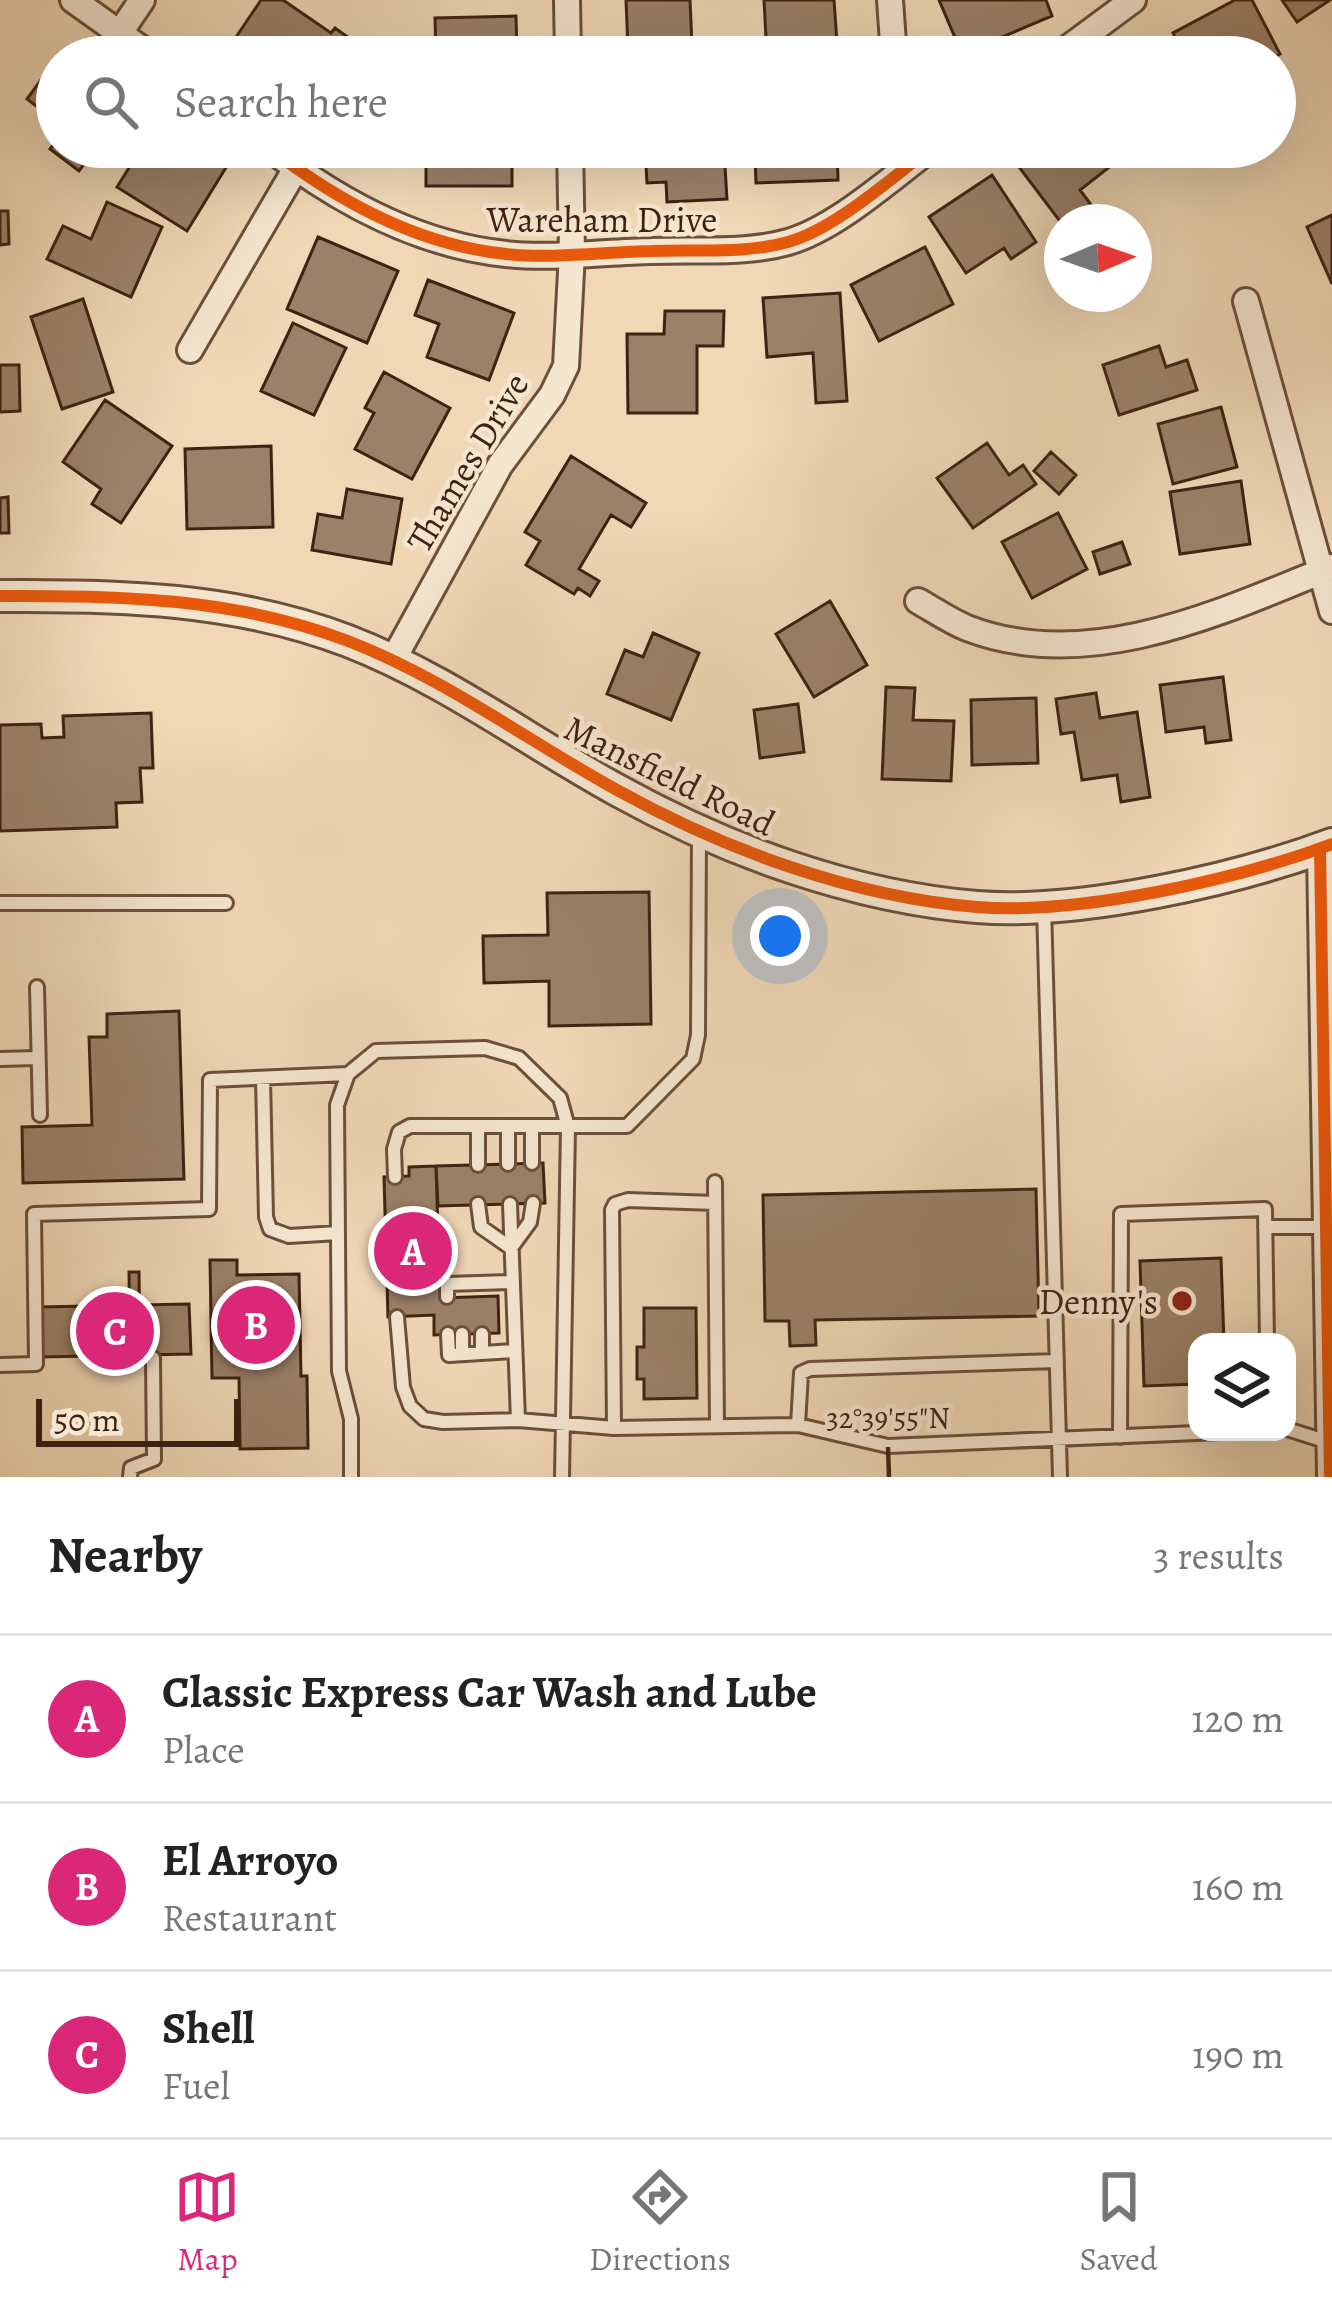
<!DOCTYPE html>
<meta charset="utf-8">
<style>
body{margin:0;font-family:Alegreya,serif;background:#f6f6f6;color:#222}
.controls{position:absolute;right:36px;bottom:36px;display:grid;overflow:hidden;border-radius:24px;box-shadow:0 12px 48px #0002}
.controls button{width:108px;height:108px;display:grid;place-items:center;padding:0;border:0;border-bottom:3px solid #e0e0e0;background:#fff;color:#222;font:60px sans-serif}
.compass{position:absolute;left:1044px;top:204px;width:108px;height:108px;border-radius:50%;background:#fff;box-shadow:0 12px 48px #0002;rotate:88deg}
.scale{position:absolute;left:36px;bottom:30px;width:204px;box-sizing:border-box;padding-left:12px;border:6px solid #402212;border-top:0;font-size:33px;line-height:42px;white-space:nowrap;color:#402212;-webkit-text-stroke:9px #f5e6d0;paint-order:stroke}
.you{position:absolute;left:780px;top:936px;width:42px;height:42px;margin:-30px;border:9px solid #fff;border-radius:50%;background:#1a73e8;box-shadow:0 0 0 18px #1a73e833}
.badge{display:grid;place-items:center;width:78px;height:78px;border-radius:50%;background:#db2777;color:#fff;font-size:39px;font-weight:700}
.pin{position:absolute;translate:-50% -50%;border:6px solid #fff;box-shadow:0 3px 12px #0006}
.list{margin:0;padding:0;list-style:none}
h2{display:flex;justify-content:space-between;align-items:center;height:156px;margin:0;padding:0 48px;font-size:51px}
h2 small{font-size:39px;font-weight:400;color:#767676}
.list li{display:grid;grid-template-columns:78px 1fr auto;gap:36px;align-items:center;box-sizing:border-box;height:168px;padding:0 48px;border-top:3px solid #e0e0e0}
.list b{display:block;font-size:45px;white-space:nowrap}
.list p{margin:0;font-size:39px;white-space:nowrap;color:#767676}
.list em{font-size:39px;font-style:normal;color:#767676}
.icon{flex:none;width:66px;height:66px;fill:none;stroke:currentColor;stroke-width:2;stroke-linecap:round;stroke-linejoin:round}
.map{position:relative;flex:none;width:1332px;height:1477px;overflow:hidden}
.search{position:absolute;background:#fff;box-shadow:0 12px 48px #0002;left:36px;right:36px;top:36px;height:132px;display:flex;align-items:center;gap:30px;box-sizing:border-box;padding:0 42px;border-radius:66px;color:#767676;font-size:45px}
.sheet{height:660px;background:#fff}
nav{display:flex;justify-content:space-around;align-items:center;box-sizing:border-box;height:168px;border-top:3px solid #e0e0e0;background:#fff;font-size:33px;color:#767676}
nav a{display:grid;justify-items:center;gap:6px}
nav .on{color:#db2777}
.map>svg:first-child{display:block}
.building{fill:#9c8168;stroke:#402212;stroke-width:3}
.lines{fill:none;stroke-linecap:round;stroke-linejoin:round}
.service-casing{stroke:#6c503b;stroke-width:18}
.minor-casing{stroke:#6c503b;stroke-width:30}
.tertiary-casing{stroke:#6c503b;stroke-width:36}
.service{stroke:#f5e6d0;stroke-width:12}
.minor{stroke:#f5e6d0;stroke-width:24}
.tertiary{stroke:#f5e6d0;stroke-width:30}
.cycleway-casing{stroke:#f5e6d0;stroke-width:20}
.cycleway{stroke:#e8590c;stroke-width:12}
.ticks{fill:none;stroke:#402212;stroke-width:4.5}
.poi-dot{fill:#8f2418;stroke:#f5e6d0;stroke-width:4.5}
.labels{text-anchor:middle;stroke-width:9;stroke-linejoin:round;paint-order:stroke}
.street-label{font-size:36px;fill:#402212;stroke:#f5e6d0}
.poi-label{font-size:36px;fill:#402212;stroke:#f5e6d0;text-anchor:end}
.ticks-label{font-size:30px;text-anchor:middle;fill:#402212;stroke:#f5e6d0;stroke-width:9;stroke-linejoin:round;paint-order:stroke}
</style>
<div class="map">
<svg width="1332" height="1477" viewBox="0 0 1332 1477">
<rect width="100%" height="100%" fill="#f0d8b7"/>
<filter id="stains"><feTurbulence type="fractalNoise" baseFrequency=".00167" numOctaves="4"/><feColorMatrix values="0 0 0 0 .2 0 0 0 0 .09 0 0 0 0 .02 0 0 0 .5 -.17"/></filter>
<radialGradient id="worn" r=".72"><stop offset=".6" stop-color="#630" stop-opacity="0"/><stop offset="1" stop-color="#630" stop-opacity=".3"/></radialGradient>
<path class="building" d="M 261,0 L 283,0 L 331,33 L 335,28 L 363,48 L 357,57 L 252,57 L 232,43 Z
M 626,0 L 690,0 L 692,46 L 628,49 Z
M 764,0 L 834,0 L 838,57 L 767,57 Z
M 939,0 L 1046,0 L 1052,16 L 962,54 Z
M 1235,0 L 1252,0 L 1280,54 L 1274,57 L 1185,57 L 1173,33 Z
M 1282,0 L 1330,0 L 1297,22 Z
M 516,16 L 517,57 L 436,57 L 435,18 Z
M 57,58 L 57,122 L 27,99 Z
M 57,140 L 57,147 L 97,147 L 79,171 L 50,149 Z
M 142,147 L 208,147 L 230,161 L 187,231 L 117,187 Z
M 426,147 L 512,147 L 512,186 L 426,186 Z
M 645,147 L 724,150 L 727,199 L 667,202 L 666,182 L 647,183 Z
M 773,147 L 837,147 L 838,180 L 756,183 L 755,157 L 773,156 Z
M 1036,147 L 1098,147 L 1112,165 L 1080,190 L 1095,210 L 1080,222 L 1062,224 L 1016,163 Z
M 1118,147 L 1151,147 L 1128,163 Z
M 992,175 L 1036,242 L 1011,259 L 1004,248 L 966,273 L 929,217 Z
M 107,202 L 162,227 L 131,297 L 47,259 L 63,226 L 91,239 Z
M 0,211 L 8,211 L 9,244 L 0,245 Z
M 1332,215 L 1332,284 L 1307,227 Z
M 318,237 L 398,271 L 367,343 L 287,309 Z
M 925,247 L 953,304 L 879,341 L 851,285 Z
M 428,280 L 514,313 L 489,380 L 427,357 L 439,324 L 415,315 Z
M 840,293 L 847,401 L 816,403 L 813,353 L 767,357 L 763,298 Z
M 83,299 L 113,392 L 62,409 L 31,317 Z
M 665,311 L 724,311 L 723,346 L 697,346 L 697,413 L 628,413 L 627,334 L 664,334 Z
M 293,323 L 346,348 L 314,415 L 261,391 Z
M 1159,346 L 1166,367 L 1187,360 L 1197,390 L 1119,415 L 1103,365 Z
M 0,365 L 19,365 L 20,411 L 0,412 Z
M 384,372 L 450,408 L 412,479 L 355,449 L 374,413 L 365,408 Z
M 105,400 L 172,446 L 121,523 L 92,504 L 101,489 L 63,462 Z
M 1221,407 L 1237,467 L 1173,484 L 1158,424 Z
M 987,443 L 1009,475 L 1023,465 L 1036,484 L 973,528 L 937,478 Z
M 271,446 L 273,527 L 187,529 L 185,449 Z
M 1051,452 L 1076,475 L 1059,494 L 1034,471 Z
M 571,456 L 646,503 L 631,527 L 611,515 L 579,569 L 599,581 L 590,596 L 578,588 L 574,594 L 526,565 L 540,541 L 525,532 Z
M 1241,481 L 1250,544 L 1180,554 L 1170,492 Z
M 347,489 L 402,499 L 391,564 L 312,550 L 318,514 L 342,518 Z
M 8,497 L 9,533 L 0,533 L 0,498 Z
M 1058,513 L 1087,569 L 1032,598 L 1002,542 Z
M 1122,542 L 1130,564 L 1100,574 L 1093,552 Z
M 830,601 L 867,665 L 814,697 L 776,634 Z
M 653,633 L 699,653 L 671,720 L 607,694 L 625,650 L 643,657 Z
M 1223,677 L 1231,740 L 1206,743 L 1204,727 L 1166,732 L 1160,685 Z
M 886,687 L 915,688 L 913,720 L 954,721 L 951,781 L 882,779 Z
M 1096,693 L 1100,718 L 1137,712 L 1150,797 L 1121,802 L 1117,775 L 1082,780 L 1074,732 L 1061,734 L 1056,699 Z
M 1036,698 L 1038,763 L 972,765 L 971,700 Z
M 798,704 L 804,752 L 760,758 L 754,710 Z
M 151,713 L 153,768 L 140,768 L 142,802 L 116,803 L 117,827 L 0,831 L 0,725 L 41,724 L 42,738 L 64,737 L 63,716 Z
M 649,892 L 651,1024 L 549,1026 L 549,981 L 484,983 L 483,936 L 548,935 L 547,893 Z
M 179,1011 L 184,1179 L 23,1183 L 22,1127 L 92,1125 L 89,1037 L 107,1037 L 107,1014 Z
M 543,1163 L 545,1203 L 438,1206 L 436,1166 Z
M 436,1166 L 440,1298 L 498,1296 L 499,1333 L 434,1335 L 434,1315 L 388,1317 L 384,1177 L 409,1176 L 409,1167 Z
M 1036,1189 L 1039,1316 L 815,1320 L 816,1345 L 790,1346 L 789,1321 L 765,1321 L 763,1195 Z
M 1221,1258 L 1224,1342 L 1197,1342 L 1197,1384 L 1144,1386 L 1140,1261 Z
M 210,1260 L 237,1260 L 237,1275 L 299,1274 L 301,1376 L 307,1376 L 308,1448 L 240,1449 L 239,1378 L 212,1378 Z
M 129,1272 L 139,1272 L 140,1350 L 130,1350 Z
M 189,1304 L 191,1354 L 40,1357 L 39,1307 Z
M 644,1308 L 696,1308 L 697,1398 L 644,1399 L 644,1379 L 637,1379 L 637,1347 L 644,1347 Z"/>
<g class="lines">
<defs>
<path id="service" d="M 0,903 L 226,903
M 1044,907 L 1060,1477
M 37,987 L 40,1115
M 0,1059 L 37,1058
M 263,1078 L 266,1217 L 270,1229 L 289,1236 L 338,1233
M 508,1126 L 508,1164
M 532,1163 L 532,1127
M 478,1165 L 478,1126
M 395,1177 L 394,1149 L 399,1132 L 410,1126 L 627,1126 L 693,1059 L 698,1035 L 699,831
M 715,1182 L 717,1426
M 478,1204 L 481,1227 L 511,1248 L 530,1222 L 533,1203
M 510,1204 L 518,1420
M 1265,1227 L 1331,1227
M 447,1297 L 447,1284 L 513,1282
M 397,1317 L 403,1387 L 410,1406 L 424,1419 L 443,1422 L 518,1420 L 614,1428 L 798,1425 L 888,1446 L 1221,1432
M 448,1334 L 449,1355 L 515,1351
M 462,1334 L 462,1354
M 482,1334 L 482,1353
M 0,1365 L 36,1364 L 34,1214 L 209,1209 L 210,1080 L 348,1074
M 798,1425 L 801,1373 L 810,1369 L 1057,1361
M 614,1428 L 612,1210 L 615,1204 L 628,1200 L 715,1203
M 1287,1429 L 1331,1443
M 1120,1437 L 1121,1214 L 1265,1209 L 1267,1342
M 130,1477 L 131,1468 L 154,1459 L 153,1358
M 351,1477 L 351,1419 L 339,1371 L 337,1105 L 348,1074 L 376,1051 L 485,1048 L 519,1058 L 560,1098 L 568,1127 L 562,1477"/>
<path id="minor" d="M 73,0 L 153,57
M 567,0 L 568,57
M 890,0 L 894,57
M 121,31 L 142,0
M 1056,57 L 1133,0
M 268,147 C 337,201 418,245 506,254 C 553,259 604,252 652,251 C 696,249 746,254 788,242 C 837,228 892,177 933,147
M 1246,301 L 1332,611
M 190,350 L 296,168
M 918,601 C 934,610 950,621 967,628 C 1088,675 1221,612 1332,567
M 392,662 L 500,465 L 552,395 L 566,366 L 572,253 L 570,147
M 1320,849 L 1330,1477"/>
<path id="tertiary" d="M 0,596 C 119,595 236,598 348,641 C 444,678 528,741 617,790 C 725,850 853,897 977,907 C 1079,915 1236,880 1332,844"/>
</defs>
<use href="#service" class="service-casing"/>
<use href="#minor" class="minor-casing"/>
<use href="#tertiary" class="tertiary-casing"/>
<use href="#service" class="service"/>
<use href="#minor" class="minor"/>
<use href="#tertiary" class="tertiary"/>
<defs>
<path id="cycleway" d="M 268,147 C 337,201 418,245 506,254 C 553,259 604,252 652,251 C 696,249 746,254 788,242 C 837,228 892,177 933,147
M 0,596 C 119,595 236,598 348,641 C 444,678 528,741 617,790 C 725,850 853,897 977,907 C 1079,915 1236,880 1332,844
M 1320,849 L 1330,1477"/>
</defs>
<use href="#cycleway" class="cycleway-casing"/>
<use href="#cycleway" class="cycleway"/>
</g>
<path class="ticks" d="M 888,1447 L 889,1477"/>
<circle class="poi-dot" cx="1182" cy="1301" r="12"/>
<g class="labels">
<g class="street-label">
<text x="602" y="232">Wareham Drive</text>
<text transform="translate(467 462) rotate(-59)" y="13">Thames Drive</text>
<text transform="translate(670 775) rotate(26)" y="13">Mansfield Road</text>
</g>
<g class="poi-label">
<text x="1158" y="1314">Denny's</text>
</g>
</g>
<g class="ticks-label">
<text x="888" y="1428">32°39'55"N</text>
</g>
<rect width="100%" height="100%" filter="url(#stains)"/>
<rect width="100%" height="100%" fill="url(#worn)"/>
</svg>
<div class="controls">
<button><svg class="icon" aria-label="layers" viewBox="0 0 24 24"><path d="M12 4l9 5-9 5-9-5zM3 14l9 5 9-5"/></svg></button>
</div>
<svg class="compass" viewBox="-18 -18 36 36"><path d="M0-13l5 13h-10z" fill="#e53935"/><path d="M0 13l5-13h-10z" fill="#767676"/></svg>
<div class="scale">50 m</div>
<div class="you"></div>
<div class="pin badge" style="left:413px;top:1251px">A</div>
<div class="pin badge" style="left:256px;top:1325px">B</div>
<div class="pin badge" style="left:115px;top:1331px">C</div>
<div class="search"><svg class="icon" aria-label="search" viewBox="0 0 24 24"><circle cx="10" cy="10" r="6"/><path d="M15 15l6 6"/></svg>Search here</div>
</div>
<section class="sheet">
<h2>Nearby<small>3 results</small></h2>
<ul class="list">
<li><span class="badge">A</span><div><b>Classic Express Car Wash and Lube</b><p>Place</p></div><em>120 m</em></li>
<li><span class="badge">B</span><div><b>El Arroyo</b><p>Restaurant</p></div><em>160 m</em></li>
<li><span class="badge">C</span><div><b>Shell</b><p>Fuel</p></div><em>190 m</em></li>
</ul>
</section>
<nav>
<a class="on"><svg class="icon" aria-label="map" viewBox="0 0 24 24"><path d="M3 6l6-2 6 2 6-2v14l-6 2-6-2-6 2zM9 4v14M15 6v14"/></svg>Map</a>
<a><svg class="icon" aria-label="directions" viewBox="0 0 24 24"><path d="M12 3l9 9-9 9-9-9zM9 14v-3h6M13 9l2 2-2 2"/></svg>Directions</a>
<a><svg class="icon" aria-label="saved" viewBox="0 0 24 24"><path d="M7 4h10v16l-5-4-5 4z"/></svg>Saved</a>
</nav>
